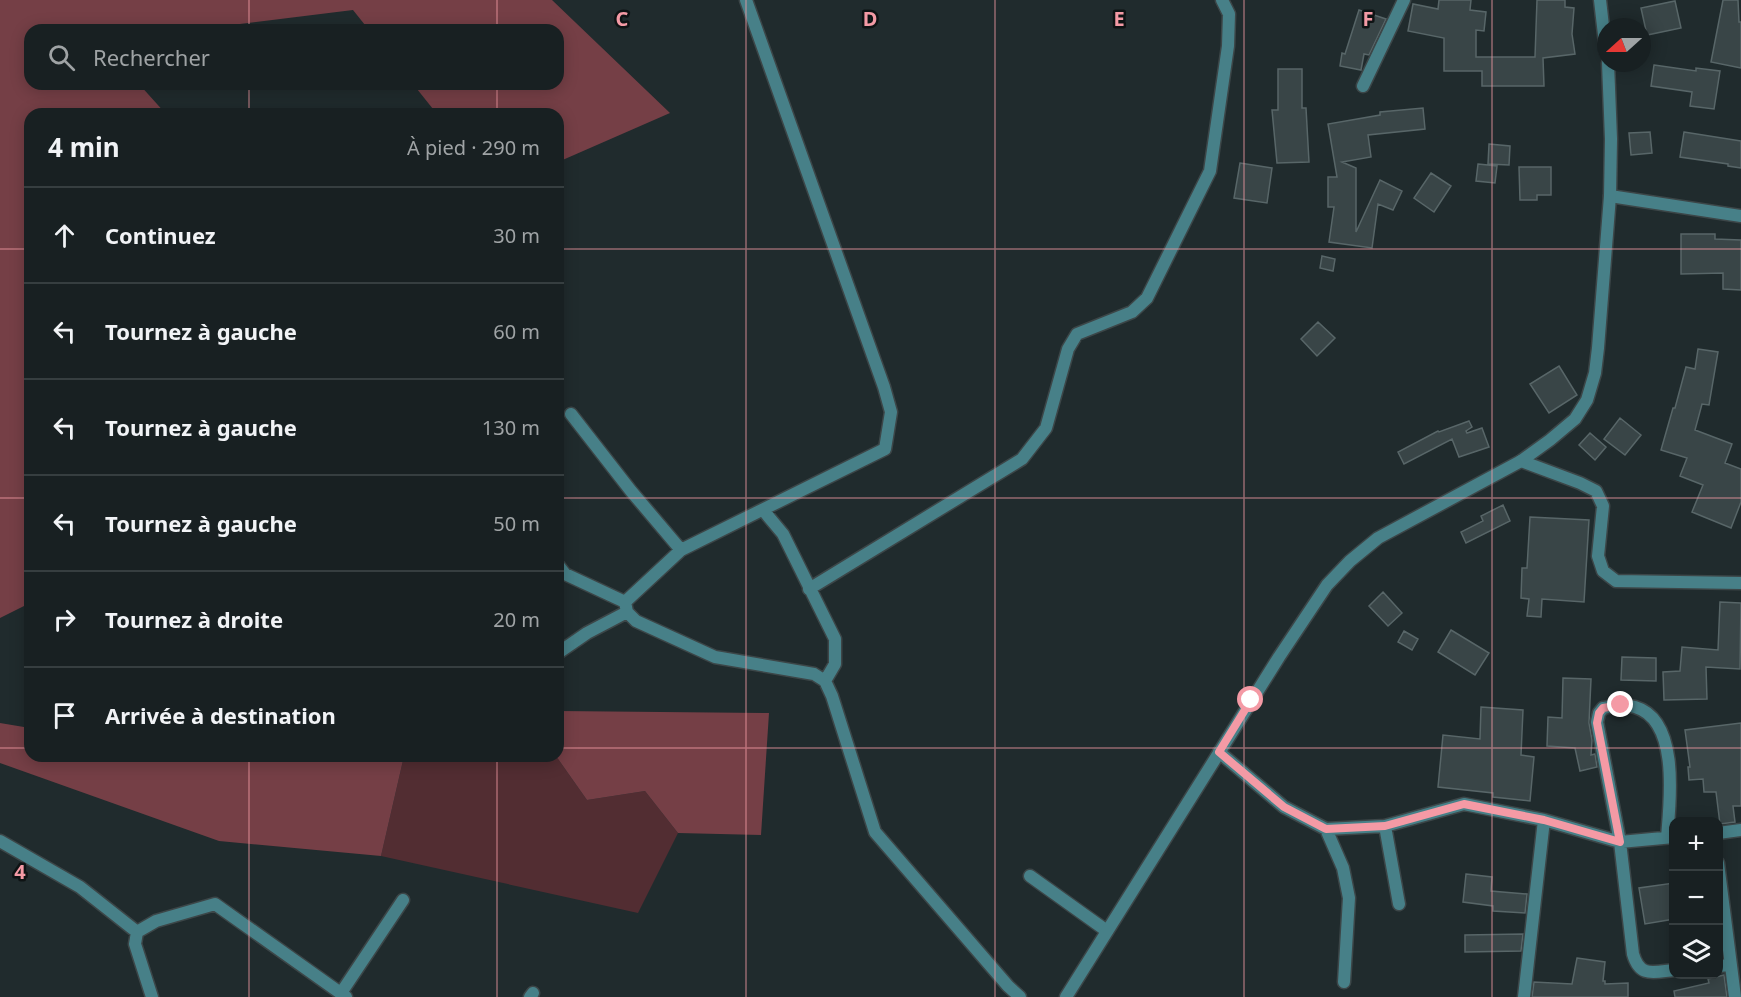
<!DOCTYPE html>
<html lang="fr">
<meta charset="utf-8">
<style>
body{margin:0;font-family:"Noto Sans",sans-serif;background:#21282a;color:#f1f3f6}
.controls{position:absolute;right:18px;bottom:18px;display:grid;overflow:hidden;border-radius:12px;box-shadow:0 3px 15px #0003}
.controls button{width:54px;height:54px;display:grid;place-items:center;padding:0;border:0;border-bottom:2px solid #363e40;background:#182022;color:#f1f3f6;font:30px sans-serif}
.compass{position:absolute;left:1597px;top:18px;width:54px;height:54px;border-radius:50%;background:#182022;box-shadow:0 3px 15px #0003;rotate:249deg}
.stop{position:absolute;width:18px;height:18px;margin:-14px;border:4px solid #f49aa5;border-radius:50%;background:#fff}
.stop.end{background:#f49aa5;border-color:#fff;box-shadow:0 2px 6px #0008}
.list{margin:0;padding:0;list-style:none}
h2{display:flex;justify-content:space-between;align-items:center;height:78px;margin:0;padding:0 24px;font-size:26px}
h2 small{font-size:20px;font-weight:400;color:#9fa3a5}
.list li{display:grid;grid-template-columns:39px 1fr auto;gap:18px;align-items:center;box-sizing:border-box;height:96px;padding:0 24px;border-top:2px solid #363e40}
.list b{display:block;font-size:22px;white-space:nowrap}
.list em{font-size:20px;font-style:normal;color:#9fa3a5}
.icon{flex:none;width:33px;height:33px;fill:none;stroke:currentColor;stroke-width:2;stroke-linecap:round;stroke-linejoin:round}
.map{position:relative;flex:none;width:1741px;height:997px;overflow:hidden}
.search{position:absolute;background:#182022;box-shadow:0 3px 15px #0003;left:24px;top:24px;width:540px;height:66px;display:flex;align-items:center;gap:15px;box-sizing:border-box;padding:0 21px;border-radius:18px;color:#9fa3a5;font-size:22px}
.panel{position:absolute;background:#182022;box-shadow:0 3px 15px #0003;left:24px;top:108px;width:540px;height:654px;border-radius:18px}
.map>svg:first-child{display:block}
.green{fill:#522d32}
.forest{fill:#753f46}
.building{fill:#394547;stroke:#586668;stroke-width:1.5}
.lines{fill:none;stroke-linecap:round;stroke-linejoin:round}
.minor-casing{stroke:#3c4648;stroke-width:15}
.tertiary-casing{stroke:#3c4648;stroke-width:15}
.minor{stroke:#478088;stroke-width:12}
.tertiary{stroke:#478088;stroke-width:12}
.route{stroke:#f49aa5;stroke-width:8}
.grid{fill:none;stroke:#f49aa5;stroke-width:1.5;stroke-opacity:0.55}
.grid-label{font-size:20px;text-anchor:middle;font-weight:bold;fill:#f49aa5;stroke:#0e1314;stroke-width:5;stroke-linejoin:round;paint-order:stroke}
</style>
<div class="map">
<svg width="1741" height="997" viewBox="0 0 1741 997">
<rect width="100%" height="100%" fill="#202b2d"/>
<path class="green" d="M 404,756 L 556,756 L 587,800 L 645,791 L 678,833 L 638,913 L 381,856 Z"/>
<path class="forest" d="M 0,0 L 552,0 L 670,113 L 558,162 L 558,114 L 437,114 L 413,84 L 558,84 L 558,30 L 369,30 L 353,10 L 191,30 L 30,30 L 30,84 L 139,84 L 166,114 L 30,114 L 30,603 L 0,618 Z
M 558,711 L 769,713 L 761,835 L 678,833 L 645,791 L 587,800 L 556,756 L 558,756 Z
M 0,723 L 30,728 L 30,756 L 404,756 L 381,856 L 219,841 L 0,763 Z"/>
<path class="building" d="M 1439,0 L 1471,0 L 1470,10 L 1486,12 L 1484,31 L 1476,30 L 1476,57 L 1535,57 L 1537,0 L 1565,0 L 1565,7 L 1574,8 L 1572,34 L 1575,54 L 1543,58 L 1544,86 L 1482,86 L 1482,71 L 1444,71 L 1444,38 L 1408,31 L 1413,4 L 1438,9 Z
M 1723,0 L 1738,0 L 1739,22 L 1741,22 L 1741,68 L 1711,62 Z
M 1675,1 L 1681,28 L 1647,35 L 1641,8 Z
M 1359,10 L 1386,19 L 1369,55 L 1364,54 L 1361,70 L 1340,66 L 1342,53 L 1345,54 Z
M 1654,65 L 1696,71 L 1696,68 L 1720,71 L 1714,109 L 1690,106 L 1692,92 L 1651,86 Z
M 1278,69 L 1302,69 L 1302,108 L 1306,108 L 1309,162 L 1277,163 L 1272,110 L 1278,110 Z
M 1423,108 L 1425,129 L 1368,135 L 1371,157 L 1342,162 L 1356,168 L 1356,232 L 1380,180 L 1402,191 L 1393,210 L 1378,204 L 1372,248 L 1329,242 L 1334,207 L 1328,207 L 1328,177 L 1337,177 L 1328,124 L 1380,115 L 1380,112 Z
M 1650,132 L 1652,153 L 1631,155 L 1629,133 Z
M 1684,132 L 1741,141 L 1741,168 L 1728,166 L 1728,164 L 1680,157 Z
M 1489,144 L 1510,146 L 1509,165 L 1488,164 Z
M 1240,163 L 1272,168 L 1267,203 L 1234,198 Z
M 1478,164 L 1497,166 L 1495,183 L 1476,181 Z
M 1519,167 L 1551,167 L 1551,195 L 1537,195 L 1537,200 L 1520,200 Z
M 1431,173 L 1451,186 L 1434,212 L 1414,198 Z
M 1681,234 L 1715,234 L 1715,239 L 1741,240 L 1741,290 L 1723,289 L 1723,273 L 1681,274 Z
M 1322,256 L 1335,259 L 1333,271 L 1320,268 Z
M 1318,322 L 1335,338 L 1317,356 L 1301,339 Z
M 1698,349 L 1718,352 L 1709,405 L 1702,404 L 1695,430 L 1732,444 L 1725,463 L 1741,469 L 1741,502 L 1731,528 L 1692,512 L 1703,485 L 1680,476 L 1687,458 L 1661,450 L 1673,408 L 1675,408 L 1686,367 L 1695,369 Z
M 1559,366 L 1577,395 L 1549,413 L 1530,384 Z
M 1620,418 L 1641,435 L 1625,455 L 1604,439 Z
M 1469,421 L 1472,427 L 1466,431 L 1467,433 L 1482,428 L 1489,447 L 1459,457 L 1452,439 L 1404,464 L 1398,452 L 1438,431 L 1439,432 Z
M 1590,433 L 1606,447 L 1595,460 L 1579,445 Z
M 1503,505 L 1510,521 L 1466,543 L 1461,532 L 1483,521 L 1481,516 Z
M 1530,517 L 1589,520 L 1584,602 L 1542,599 L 1541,617 L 1527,616 L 1529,599 L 1521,598 L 1522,568 L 1527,568 Z
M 1383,592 L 1402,613 L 1388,626 L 1369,606 Z
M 1720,602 L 1741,603 L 1740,669 L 1706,667 L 1707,699 L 1664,700 L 1663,672 L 1680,671 L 1682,647 L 1718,650 Z
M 1451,630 L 1489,653 L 1475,675 L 1438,652 Z
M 1404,631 L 1418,639 L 1412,650 L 1398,642 Z
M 1622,657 L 1656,658 L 1656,681 L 1621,680 Z
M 1563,678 L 1591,679 L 1589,723 L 1592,740 L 1591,755 L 1595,754 L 1597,767 L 1580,771 L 1575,748 L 1547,746 L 1548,717 L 1562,718 Z
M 1481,707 L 1523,710 L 1521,755 L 1534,757 L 1530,801 L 1493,797 L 1493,793 L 1438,787 L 1443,735 L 1480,739 Z
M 1741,723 L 1741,806 L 1733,806 L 1735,822 L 1720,824 L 1716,792 L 1704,792 L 1703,779 L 1689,780 L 1688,767 L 1690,767 L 1685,730 Z
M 1466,874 L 1492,877 L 1491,891 L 1527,894 L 1525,913 L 1493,911 L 1493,906 L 1463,902 Z
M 1674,883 L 1674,919 L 1645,924 L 1639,888 Z
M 1523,934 L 1521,951 L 1465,952 L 1465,935 Z
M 1577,958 L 1605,962 L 1603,981 L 1605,981 L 1605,984 L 1628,983 L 1628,997 L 1532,997 L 1534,982 L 1572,984 Z
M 1724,975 L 1727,997 L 1675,997 L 1674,991 L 1709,983 L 1708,979 Z"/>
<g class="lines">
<defs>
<path id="minor" d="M 746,0 L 884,387 L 891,412 L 885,449 L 681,550 L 625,602 L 627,612 L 636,621 L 715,657 L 814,674 L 825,681 L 832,696 L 875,832 L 1008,986 L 1020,997
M 1363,86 L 1404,0
M 1610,196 L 1741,216
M 571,414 L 631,491 L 681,550
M 1521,461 L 1580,483 L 1596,491 L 1603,506 L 1598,556 L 1603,571 L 1616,581 L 1741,583
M 763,510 L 783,534 L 835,639 L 835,664 L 825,681
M 558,565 L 565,574 L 625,602
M 809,589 L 1022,459 L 1046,428 L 1068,349 L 1077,334 L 1132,312 L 1147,298 L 1210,171 L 1228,46 L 1229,14 L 1222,0
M 558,653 L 587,633 L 627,612
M 1219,752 L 1284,807 L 1326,829 L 1385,826 L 1464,804 L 1544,820 L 1620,842 L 1674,837
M 1385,826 L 1399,904
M 1326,829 L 1343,868 L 1349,898 L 1344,982
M 1718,833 L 1741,830
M 1667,837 C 1670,802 1680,720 1635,707 C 1624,704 1614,706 1603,708 L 1599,713 L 1597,722 L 1620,842 L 1633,954 C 1640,978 1653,972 1674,970
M 0,841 L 80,887 L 137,932
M 1718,863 L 1735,997
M 1030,876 L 1107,931
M 1718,966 L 1731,965
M 341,993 L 403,900
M 152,997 L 135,944 L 137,932 L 156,921 L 215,904 L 346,997
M 530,997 L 533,993
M 1524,997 L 1544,820"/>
<path id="tertiary" d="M 1600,0 L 1606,52
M 1066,997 L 1279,657 L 1327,585 L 1350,561 L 1378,538 L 1521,461 L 1550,440 L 1575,419 L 1587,400 L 1595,373 L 1598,348 L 1610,196 L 1611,139 L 1608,63"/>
</defs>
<use href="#minor" class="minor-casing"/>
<use href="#tertiary" class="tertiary-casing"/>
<use href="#minor" class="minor"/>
<use href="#tertiary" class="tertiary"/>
</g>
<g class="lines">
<path class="route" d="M 1251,700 L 1219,752 L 1284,807 L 1326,829 L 1385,826 L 1464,804 L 1544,820 L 1620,842 L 1597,723 L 1599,713 L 1603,708 L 1621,705"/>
</g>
<path class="grid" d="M 249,0 L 249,30M 497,0 L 497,30M 746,0 L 746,997M 995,0 L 995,997M 1244,0 L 1244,997M 1492,0 L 1492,997M 249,84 L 249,114M 497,84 L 497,114M 0,249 L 30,249M 558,249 L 1741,249M 0,498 L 30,498M 558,498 L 1741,498M 0,748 L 30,748M 558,748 L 1741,748M 249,756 L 249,997M 497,756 L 497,997"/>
<g class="grid-label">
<text x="622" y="26">C</text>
<text x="870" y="26">D</text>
<text x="1119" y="26">E</text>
<text x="1368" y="26">F</text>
<text x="20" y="879">4</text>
</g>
</svg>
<div class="controls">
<button>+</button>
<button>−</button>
<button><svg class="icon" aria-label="layers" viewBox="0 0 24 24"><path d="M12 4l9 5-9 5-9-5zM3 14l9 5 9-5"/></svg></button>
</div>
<svg class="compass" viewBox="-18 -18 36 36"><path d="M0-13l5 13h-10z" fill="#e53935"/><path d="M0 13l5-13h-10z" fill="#9fa3a5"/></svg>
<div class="stop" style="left:1251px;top:700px"></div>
<div class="stop end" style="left:1621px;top:705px"></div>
<div class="search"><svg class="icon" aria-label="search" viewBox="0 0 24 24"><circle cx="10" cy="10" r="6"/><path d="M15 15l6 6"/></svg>Rechercher</div>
<section class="panel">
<h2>4 min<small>À pied · 290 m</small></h2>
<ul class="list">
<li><svg class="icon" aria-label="ahead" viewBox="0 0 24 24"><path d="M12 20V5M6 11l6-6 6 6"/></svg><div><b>Continuez</b></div><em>30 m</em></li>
<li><svg class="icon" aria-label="left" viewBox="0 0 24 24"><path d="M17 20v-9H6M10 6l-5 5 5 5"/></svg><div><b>Tournez à gauche</b></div><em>60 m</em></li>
<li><svg class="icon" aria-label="left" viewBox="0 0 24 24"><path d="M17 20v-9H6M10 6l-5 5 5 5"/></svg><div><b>Tournez à gauche</b></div><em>130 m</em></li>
<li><svg class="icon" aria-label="left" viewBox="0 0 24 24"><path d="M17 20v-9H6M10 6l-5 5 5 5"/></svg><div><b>Tournez à gauche</b></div><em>50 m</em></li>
<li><svg class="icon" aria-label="right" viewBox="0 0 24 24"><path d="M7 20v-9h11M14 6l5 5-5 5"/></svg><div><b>Tournez à droite</b></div><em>20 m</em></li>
<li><svg class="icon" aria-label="arrive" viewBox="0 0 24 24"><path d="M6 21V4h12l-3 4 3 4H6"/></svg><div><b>Arrivée à destination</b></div></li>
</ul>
</section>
</div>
